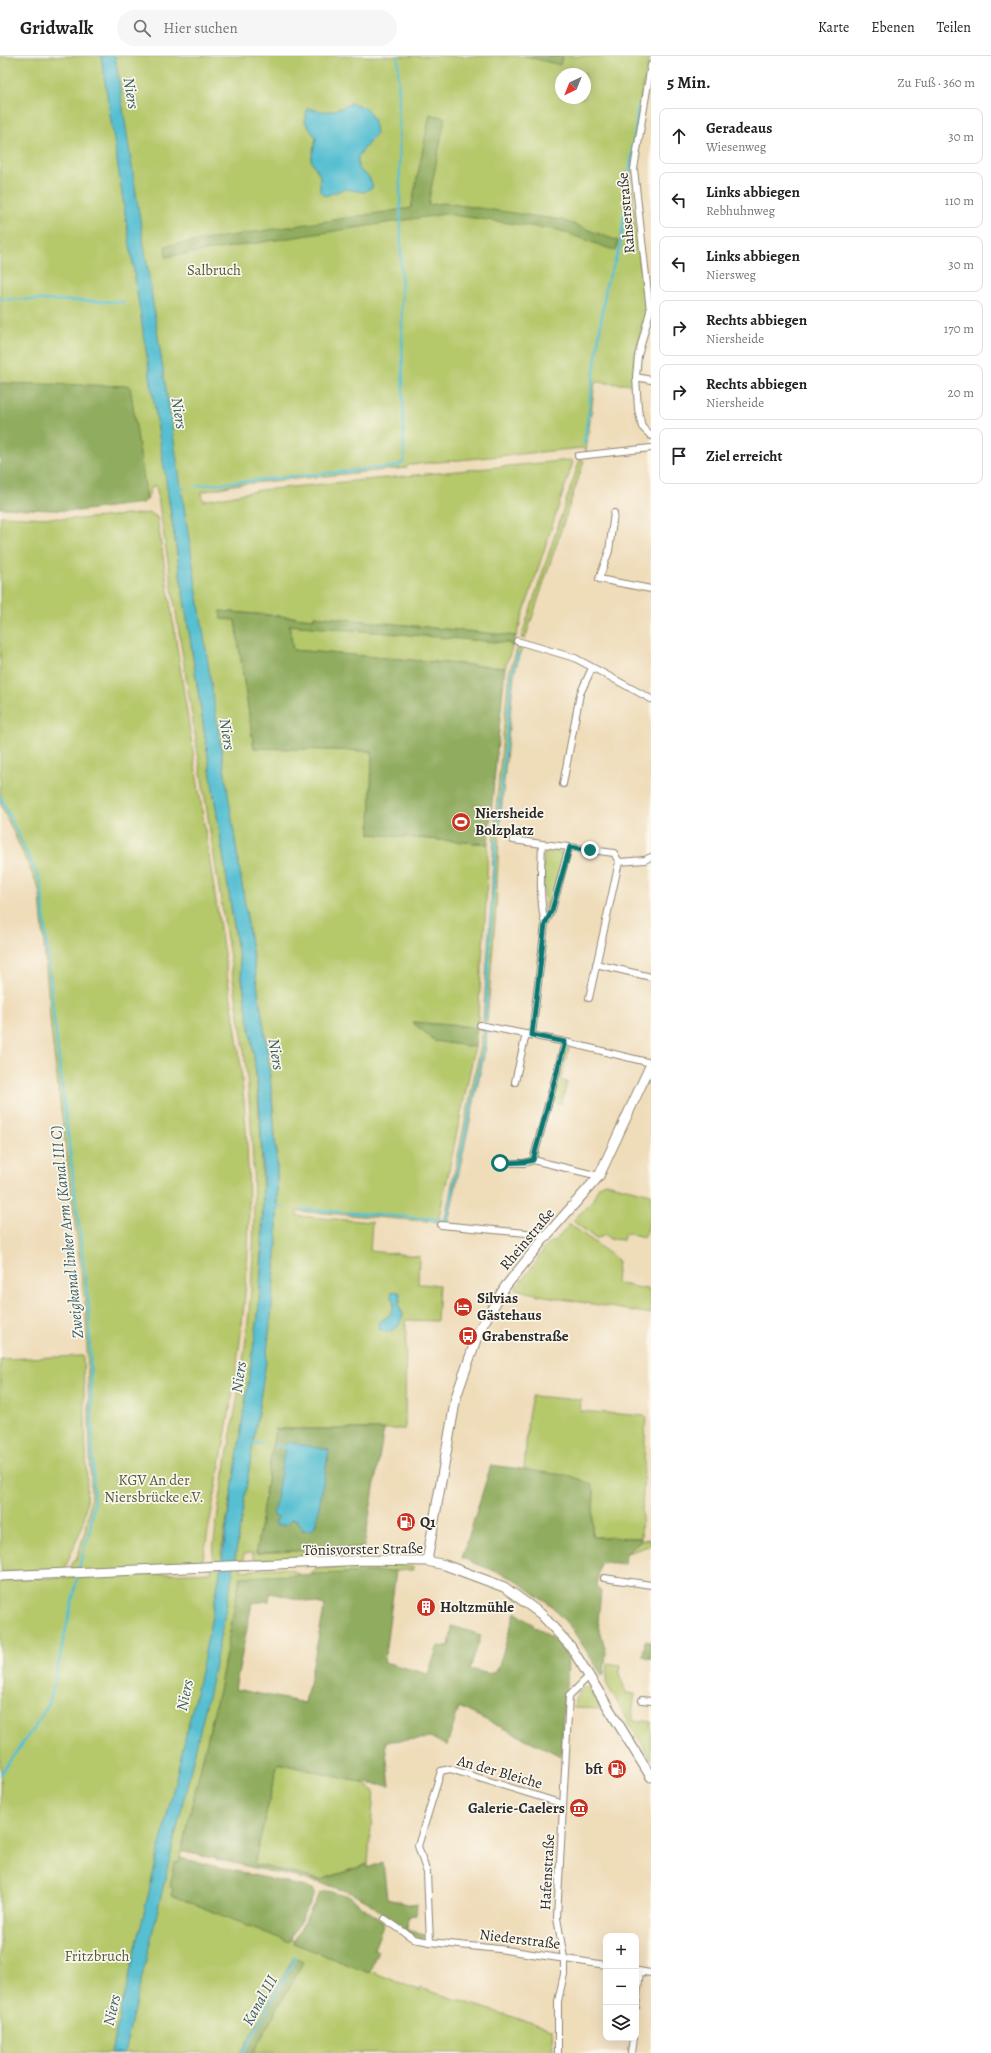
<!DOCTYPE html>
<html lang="de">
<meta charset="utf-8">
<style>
body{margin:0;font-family:Alegreya,serif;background:#f6f6f6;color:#202124}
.controls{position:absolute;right:12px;bottom:12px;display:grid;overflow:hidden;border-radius:8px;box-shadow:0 4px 16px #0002}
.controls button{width:36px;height:36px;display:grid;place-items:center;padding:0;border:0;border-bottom:1px solid #e0e0e0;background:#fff;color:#202124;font:20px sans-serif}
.compass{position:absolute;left:555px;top:12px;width:36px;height:36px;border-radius:50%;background:#fff;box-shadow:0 4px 16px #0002;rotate:223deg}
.stop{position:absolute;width:12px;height:12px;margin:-9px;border:3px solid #0f766e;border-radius:50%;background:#fff}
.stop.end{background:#0f766e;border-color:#fff;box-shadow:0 1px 4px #0008}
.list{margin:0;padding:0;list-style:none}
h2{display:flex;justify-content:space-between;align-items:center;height:52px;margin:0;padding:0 16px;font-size:17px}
h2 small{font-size:13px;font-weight:400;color:#757577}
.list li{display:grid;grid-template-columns:26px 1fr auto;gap:12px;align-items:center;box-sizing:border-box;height:56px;margin:0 8px 8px;padding:0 8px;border:1px solid #e0e0e0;border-radius:8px}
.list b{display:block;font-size:15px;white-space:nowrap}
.list p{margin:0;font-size:13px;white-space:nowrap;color:#757577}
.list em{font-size:13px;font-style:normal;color:#757577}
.icon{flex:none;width:22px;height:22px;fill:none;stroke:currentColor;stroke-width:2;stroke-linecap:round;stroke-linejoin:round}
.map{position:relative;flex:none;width:651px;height:1997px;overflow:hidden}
header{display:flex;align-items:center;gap:24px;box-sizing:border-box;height:56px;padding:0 20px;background:#fff;border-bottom:1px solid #e0e0e0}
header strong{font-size:19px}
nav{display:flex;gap:22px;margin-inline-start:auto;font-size:14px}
.search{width:280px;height:36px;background:#f6f6f6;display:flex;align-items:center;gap:10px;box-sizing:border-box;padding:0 14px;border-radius:22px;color:#757577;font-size:15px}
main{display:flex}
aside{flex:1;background:#fff}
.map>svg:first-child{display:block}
.green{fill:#b5c86b;stroke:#707a4b;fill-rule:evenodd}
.forest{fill:#90ac5f;stroke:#5e6c45;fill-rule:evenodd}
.water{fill:#56bfd2;stroke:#40757e}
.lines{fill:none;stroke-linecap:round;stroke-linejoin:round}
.stream{stroke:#56bfd2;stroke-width:2.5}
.street-casing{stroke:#8d8472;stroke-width:8}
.secondary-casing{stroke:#8d8472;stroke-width:11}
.street{stroke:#fff;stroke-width:6}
.secondary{stroke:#fff;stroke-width:9}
.route{stroke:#0f766e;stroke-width:5}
.labels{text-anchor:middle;stroke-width:3.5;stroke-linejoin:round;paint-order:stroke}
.street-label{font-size:15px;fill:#2b2b2b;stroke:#fbf7ec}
.park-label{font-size:15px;fill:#545a3e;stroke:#fbf7ec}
.poi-label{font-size:15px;font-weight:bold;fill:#2b2b2b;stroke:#fbf7ec;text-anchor:start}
.water-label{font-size:16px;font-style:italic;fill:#3a5f65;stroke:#fbf7ec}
</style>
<header>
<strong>Gridwalk</strong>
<div class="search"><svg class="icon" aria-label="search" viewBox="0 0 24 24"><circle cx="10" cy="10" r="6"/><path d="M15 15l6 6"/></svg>Hier suchen</div>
<nav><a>Karte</a><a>Ebenen</a><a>Teilen</a></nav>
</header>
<main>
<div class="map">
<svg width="651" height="1997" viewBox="0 0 651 1997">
<rect width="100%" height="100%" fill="#fbf7ec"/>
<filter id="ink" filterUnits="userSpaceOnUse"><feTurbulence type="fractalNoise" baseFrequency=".025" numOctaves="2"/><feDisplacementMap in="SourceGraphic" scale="8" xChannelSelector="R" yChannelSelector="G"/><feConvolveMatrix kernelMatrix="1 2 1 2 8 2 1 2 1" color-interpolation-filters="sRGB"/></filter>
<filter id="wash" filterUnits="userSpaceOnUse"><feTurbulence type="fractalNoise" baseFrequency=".012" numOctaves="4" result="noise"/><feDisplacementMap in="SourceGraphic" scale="16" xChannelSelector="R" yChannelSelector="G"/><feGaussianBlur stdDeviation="0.9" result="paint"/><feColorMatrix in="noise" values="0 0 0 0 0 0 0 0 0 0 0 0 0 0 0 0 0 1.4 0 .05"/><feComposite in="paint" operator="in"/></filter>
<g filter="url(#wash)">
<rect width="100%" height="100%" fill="#efdcb9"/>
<path class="green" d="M 0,0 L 650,0 L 642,34 L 629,135 L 633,135 L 633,149 L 646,255 L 634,303 L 633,329 L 595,326 L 586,396 L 582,392 L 408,409 L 406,412 L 233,429 L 202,436 L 203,445 L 261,434 L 571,404 L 573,406 L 516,580 L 314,560 L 314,563 L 220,555 L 235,564 L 254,692 L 372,695 L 370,778 L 488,788 L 486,848 L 477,975 L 473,971 L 413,966 L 435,985 L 475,991 L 438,1166 L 297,1155 L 297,1160 L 372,1166 L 370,1195 L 419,1200 L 418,1228 L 439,1229 L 437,1265 L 406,1264 L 405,1373 L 275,1373 L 256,1497 L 364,1491 L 362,1499 L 256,1505 L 253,1502 L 253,1497 L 244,1498 L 241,1515 C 256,1514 290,1507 300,1519 L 240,1522 L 220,1630 L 172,1836 L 418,1934 L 418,1936 L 420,1932 L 552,1973 L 553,1997 L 0,1997 L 0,1524 L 75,1521 L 75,1514 L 70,1514 L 74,1504 L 76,1504 C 85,1478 91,1456 91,1429 L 86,1256 L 51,973 L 40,840 L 38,830 L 0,747 L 0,460 L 78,463 L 150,457 L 157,461 L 239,996 C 249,1083 253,1171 243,1258 C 235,1339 217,1419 204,1499 L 201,1508 L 82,1521 L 211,1516 C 218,1429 241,1343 249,1256 C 258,1161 254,1066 241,972 L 156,429 L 152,431 L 147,444 L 146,434 L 0,443 ZM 561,18 L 585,18 L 585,42 L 561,42 ZM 181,438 L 267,992 C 274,1057 280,1123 276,1189 C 271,1300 248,1409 232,1519 L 221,1498 C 234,1419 251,1339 258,1259 C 265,1171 264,1082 253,994 L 168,439 ZM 401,1239 L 399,1250 L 403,1259 L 387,1277 L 379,1273 L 378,1267 L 390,1259 L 394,1247 L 391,1240 Z
M 580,403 L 584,405 L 525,583 L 521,582 Z
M 289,569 L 510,587 L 512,591 L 505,612 L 293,594 Z
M 519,588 L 523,589 L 514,618 L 499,779 L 496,851 L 487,966 L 483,965 L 491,850 L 494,775 L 509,617 Z
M 551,794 L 559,795 L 564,802 L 547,857 L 545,853 L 543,803 L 544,799 Z
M 482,972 L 487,973 L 486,990 L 448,1167 L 444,1167 L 481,989 Z
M 569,992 L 561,1024 L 567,1026 L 562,1046 L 558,1048 L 555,1046 L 553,1041 L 565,994 Z
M 606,1127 L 651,1138 L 651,1162 L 645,1181 L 625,1177 L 623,1184 L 610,1183 L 605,1179 L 596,1183 L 573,1165 L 592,1145 L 599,1130 Z
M 570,1168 L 618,1204 L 616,1227 L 651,1234 L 651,1258 L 539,1239 L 515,1233 L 536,1206 L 544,1193 L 550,1186 L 555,1185 Z
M 83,1300 L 87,1429 L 86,1450 L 83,1469 L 64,1514 L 0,1516 L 0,1303 Z
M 532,1340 L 581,1344 L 580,1355 L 646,1360 L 641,1482 L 592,1481 L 594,1434 L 524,1414 L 528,1360 Z
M 651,1482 L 651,1489 L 625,1498 L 641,1485 Z
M 390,1509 L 413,1511 L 413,1514 L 310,1519 L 316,1512 Z
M 608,1607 L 620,1609 L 619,1617 L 626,1637 L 635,1638 L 632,1660 L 634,1664 L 651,1666 L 651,1704 L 606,1627 Z
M 585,1632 L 589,1632 L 601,1653 L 574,1652 C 575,1642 575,1637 585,1632 Z
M 278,1707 L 363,1727 L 374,1735 L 368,1808 L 321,1824 L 254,1808 Z"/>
<path class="forest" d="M 524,0 L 563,0 L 560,9 Z
M 430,58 L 445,62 L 428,149 L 444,147 L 562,164 L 618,185 L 616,195 L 558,174 L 445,158 L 166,201 L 165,190 L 411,152 Z
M 0,327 L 130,330 L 147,444 L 142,447 L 78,455 L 0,452 Z
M 220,555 L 314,563 L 314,560 L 516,580 L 512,591 L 509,587 L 289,569 L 293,594 L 505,612 L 488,788 L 370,778 L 372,695 L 254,692 L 235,564 L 221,563 Z
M 412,966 L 473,971 L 477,975 L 475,991 L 435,985 Z
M 275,1373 L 384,1373 L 364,1491 L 256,1497 ZM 329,1394 L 316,1467 L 312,1473 L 298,1464 L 275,1464 L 279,1461 L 273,1460 Z
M 491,1409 L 571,1420 L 591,1428 L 594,1434 L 592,1481 L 641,1482 L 641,1485 L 625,1498 L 624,1508 L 603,1506 L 600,1507 L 597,1530 L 601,1536 L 598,1566 L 606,1596 L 604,1618 L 602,1619 L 572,1573 L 551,1549 L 512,1522 L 462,1502 Z
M 396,1515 L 384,1606 L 428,1618 L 438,1590 L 449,1591 L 452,1570 L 481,1579 L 470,1613 L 489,1618 L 498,1613 L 515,1556 L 556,1585 L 568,1602 L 567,1633 L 564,1637 L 561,1700 L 459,1651 L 447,1690 L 432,1682 L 391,1685 L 385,1687 L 390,1730 L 363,1727 L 278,1707 L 254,1808 L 321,1824 L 368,1808 L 368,1812 L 383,1806 L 387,1843 L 412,1849 L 417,1848 L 416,1859 L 408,1860 L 407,1874 L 426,1878 L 424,1882 L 420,1883 L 406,1876 L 368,1846 L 351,1837 L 321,1827 L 181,1795 L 220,1630 L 240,1521 ZM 270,1537 L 325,1549 L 305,1647 L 235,1633 L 252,1547 L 269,1545 Z
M 645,1585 L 651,1586 L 651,1603 L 643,1600 Z
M 180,1802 L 313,1833 L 315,1838 L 289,1886 L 171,1839 L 173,1832 L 170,1831 L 175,1806 L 179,1807 Z
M 327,1835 L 350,1841 L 384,1867 L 374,1893 L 378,1895 L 369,1917 L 293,1887 L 320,1837 Z
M 294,1901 L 303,1906 L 253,1997 L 241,1997 Z"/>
<path class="water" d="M 101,0 L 115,0 L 267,992 L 272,1041 L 277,1110 L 277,1189 L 271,1260 L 266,1306 L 232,1522 L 211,1628 L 124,1997 L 111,1997 L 202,1611 L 219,1523 L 251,1307 L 258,1260 L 263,1187 L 263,1110 L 259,1041 L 253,994 Z
M 351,47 C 369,51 374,59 376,78 L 358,100 L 358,113 L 369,121 L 373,131 L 364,136 L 344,133 L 325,140 L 320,135 L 320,120 L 311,104 L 316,82 L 305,66 L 307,52 C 327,57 332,57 351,47 Z
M 392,1235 L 399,1236 L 401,1239 L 399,1250 L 403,1259 L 398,1271 L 387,1277 L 379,1273 L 378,1267 L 390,1259 L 394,1247 L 391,1240 Z
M 286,1386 L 329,1394 L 316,1467 L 312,1474 L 302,1474 L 301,1468 L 298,1467 L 298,1464 L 292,1463 L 286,1469 L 275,1469 L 275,1464 L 279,1461 L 273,1460 Z"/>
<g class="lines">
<path class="stream" d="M 0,243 L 124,246
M 584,388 L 606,230 L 620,191 L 638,51
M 197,430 L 398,410 L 404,405 L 398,0
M 177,434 L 184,432
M 0,740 L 41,827 L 54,964 L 89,1252 L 94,1446 L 90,1473 L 78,1515
M 497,777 L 512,618 L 518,598
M 485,963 L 496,784
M 274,1151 L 283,1151
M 302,1153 L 447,1164 L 484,990 L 485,973
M 250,1386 L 261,1388
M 274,1390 L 286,1392
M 0,1718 L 38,1666 L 50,1645 L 78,1519
M 243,1997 L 295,1902"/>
</g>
</g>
<g filter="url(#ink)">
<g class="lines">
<defs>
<path id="street" d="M 651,9 L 634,113 L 650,255 L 638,300 L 636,321 L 638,353 L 642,371 L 651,380
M 636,321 L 651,324
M 578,400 L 651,392
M 614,457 L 609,495 L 599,523 L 651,533
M 517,585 L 575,602 L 651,643
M 563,728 L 580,638 L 592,612
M 513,784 L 542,788
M 545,868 L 552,854 L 569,791 L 614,797 L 619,806
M 596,908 L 651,921
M 589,942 L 619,806 L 645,804 L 651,801
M 480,969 L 565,986 L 651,1007
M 532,979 L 545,868 C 539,842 541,815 542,788 L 569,791
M 515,1026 L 526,978
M 533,1104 L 565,986
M 500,1107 L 525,1107 L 533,1104 L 599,1120
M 441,1169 L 547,1179
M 604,1522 L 651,1529
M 642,1644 L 651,1645
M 385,1863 L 414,1883 L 430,1886 L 499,1893 L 606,1909
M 430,1886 L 427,1817 L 418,1790 L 441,1715 L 450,1713 L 563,1748
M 637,1915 L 651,1917
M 636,1951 L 640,1915
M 558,1997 L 558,1945 L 564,1918 L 564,1902 L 557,1862 L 569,1640 L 590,1619
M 631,1997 L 633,1982"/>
<path id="secondary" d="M 427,1505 L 456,1341 L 479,1275 L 505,1231 L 547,1179 L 599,1120 L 651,1008
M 0,1520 L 367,1504 L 427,1505 L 445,1509 L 504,1531 L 541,1558 L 571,1591 L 651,1721"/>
</defs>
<use href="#street" class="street-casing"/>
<use href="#secondary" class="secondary-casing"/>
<use href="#street" class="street"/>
<use href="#secondary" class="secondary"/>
</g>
</g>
<g class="lines" filter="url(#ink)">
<path class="route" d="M 500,1107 L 525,1106 L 533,1104 L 565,986 L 532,979 L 545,868 L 552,854 L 570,791 L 590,794"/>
</g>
<defs>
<symbol id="stadium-disc" viewBox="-11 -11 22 22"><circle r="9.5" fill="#c8321e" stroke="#fbf7ec"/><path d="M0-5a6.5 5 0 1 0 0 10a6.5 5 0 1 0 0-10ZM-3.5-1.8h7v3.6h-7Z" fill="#fff"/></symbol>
<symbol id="hotel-disc" viewBox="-11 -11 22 22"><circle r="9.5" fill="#c8321e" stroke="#fbf7ec"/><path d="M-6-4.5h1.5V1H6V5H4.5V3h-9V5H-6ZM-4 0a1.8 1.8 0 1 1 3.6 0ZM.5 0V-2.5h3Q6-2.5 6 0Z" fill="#fff"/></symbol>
<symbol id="bus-disc" viewBox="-11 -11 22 22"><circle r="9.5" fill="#c8321e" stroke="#fbf7ec"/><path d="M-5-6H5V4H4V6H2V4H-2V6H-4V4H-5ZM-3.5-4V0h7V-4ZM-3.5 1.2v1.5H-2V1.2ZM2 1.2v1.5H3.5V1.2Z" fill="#fff"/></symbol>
<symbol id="fuel-disc" viewBox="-11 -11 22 22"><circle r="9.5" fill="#c8321e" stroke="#fbf7ec"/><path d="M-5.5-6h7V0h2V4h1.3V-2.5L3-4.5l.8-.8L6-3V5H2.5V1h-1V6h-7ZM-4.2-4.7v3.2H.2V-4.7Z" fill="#fff"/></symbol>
<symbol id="building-disc" viewBox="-11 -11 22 22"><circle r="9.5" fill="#c8321e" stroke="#fbf7ec"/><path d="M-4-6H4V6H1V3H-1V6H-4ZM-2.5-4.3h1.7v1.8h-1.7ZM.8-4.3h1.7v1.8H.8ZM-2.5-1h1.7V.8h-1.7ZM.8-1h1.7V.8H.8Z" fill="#fff"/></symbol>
<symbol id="museum-disc" viewBox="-11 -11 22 22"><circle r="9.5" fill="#c8321e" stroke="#fbf7ec"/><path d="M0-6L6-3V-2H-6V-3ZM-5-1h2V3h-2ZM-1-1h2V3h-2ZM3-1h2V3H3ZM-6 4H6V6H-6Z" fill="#fff"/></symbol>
</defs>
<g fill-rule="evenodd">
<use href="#stadium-disc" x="450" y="755" width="22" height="22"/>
<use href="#hotel-disc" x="452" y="1240" width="22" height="22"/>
<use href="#bus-disc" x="457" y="1269" width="22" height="22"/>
<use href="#fuel-disc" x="395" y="1455" width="22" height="22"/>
<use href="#building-disc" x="415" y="1540" width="22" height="22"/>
<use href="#fuel-disc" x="606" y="1702" width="22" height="22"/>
<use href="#museum-disc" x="568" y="1741" width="22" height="22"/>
</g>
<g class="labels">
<g class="street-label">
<text transform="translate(626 157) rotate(-95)" y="5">Rahserstraße</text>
<text transform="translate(527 1183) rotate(-50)" y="5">Rheinstraße</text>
<text transform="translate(363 1493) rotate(-1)" y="5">Tönisvorster Straße</text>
<text transform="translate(500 1716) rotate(16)" y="5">An der Bleiche</text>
<text transform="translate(547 1816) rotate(-87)" y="5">Hafenstraße</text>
<text transform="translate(520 1883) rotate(7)" y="5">Niederstraße</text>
</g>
<g class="park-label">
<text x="214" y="219">Salbruch</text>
<text x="154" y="1429">KGV An der<tspan x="154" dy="17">Niersbrücke e.V.</tspan></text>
<text x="97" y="1905">Fritzbruch</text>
</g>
<g class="poi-label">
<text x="475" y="762">Niersheide<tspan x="475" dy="17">Bolzplatz</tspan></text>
<text x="477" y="1247">Silvias<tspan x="477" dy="17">Gästehaus</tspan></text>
<text x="482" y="1285">Grabenstraße</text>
<text x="420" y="1471">Q1</text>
<text x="440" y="1556">Holtzmühle</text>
<text x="603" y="1718" text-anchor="end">bft</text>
<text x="565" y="1757" text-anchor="end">Galerie-Caelers</text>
</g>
<g class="water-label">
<text transform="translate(132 37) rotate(81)" y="6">Niers</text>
<text transform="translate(180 357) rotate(81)" y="6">Niers</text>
<text transform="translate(228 678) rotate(81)" y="6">Niers</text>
<text transform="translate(277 998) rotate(81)" y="6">Niers</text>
<text transform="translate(66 1176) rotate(-96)" y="6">Zweigkanal linker Arm (Kanal III C)</text>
<text transform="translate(238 1321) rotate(-82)" y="6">Niers</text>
<text transform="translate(184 1639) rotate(-78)" y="6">Niers</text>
<text transform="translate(259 1944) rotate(-61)" y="6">Kanal III</text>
<text transform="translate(111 1954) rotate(-77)" y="6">Niers</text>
</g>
</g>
</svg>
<div class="controls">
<button>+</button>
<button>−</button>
<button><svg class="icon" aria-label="layers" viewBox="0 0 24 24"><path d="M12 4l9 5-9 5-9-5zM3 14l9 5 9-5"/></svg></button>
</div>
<svg class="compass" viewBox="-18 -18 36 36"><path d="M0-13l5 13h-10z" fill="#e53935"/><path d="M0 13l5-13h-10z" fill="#757577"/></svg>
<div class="stop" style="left:500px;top:1107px"></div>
<div class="stop end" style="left:590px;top:794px"></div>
</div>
<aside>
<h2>5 Min.<small>Zu Fuß · 360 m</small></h2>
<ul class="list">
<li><svg class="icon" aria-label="ahead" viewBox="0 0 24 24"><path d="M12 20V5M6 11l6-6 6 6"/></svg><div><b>Geradeaus</b><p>Wiesenweg</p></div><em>30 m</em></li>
<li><svg class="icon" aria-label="left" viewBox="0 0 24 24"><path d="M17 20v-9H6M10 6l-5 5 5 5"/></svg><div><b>Links abbiegen</b><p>Rebhuhnweg</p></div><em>110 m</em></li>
<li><svg class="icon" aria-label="left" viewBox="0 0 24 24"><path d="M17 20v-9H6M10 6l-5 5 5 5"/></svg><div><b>Links abbiegen</b><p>Niersweg</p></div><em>30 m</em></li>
<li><svg class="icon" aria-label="right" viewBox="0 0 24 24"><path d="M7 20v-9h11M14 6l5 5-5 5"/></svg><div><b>Rechts abbiegen</b><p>Niersheide</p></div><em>170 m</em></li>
<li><svg class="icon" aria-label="right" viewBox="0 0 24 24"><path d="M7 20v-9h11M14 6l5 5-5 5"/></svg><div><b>Rechts abbiegen</b><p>Niersheide</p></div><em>20 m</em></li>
<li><svg class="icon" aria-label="arrive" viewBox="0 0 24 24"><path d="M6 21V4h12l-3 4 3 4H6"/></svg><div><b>Ziel erreicht</b></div></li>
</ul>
</aside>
</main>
